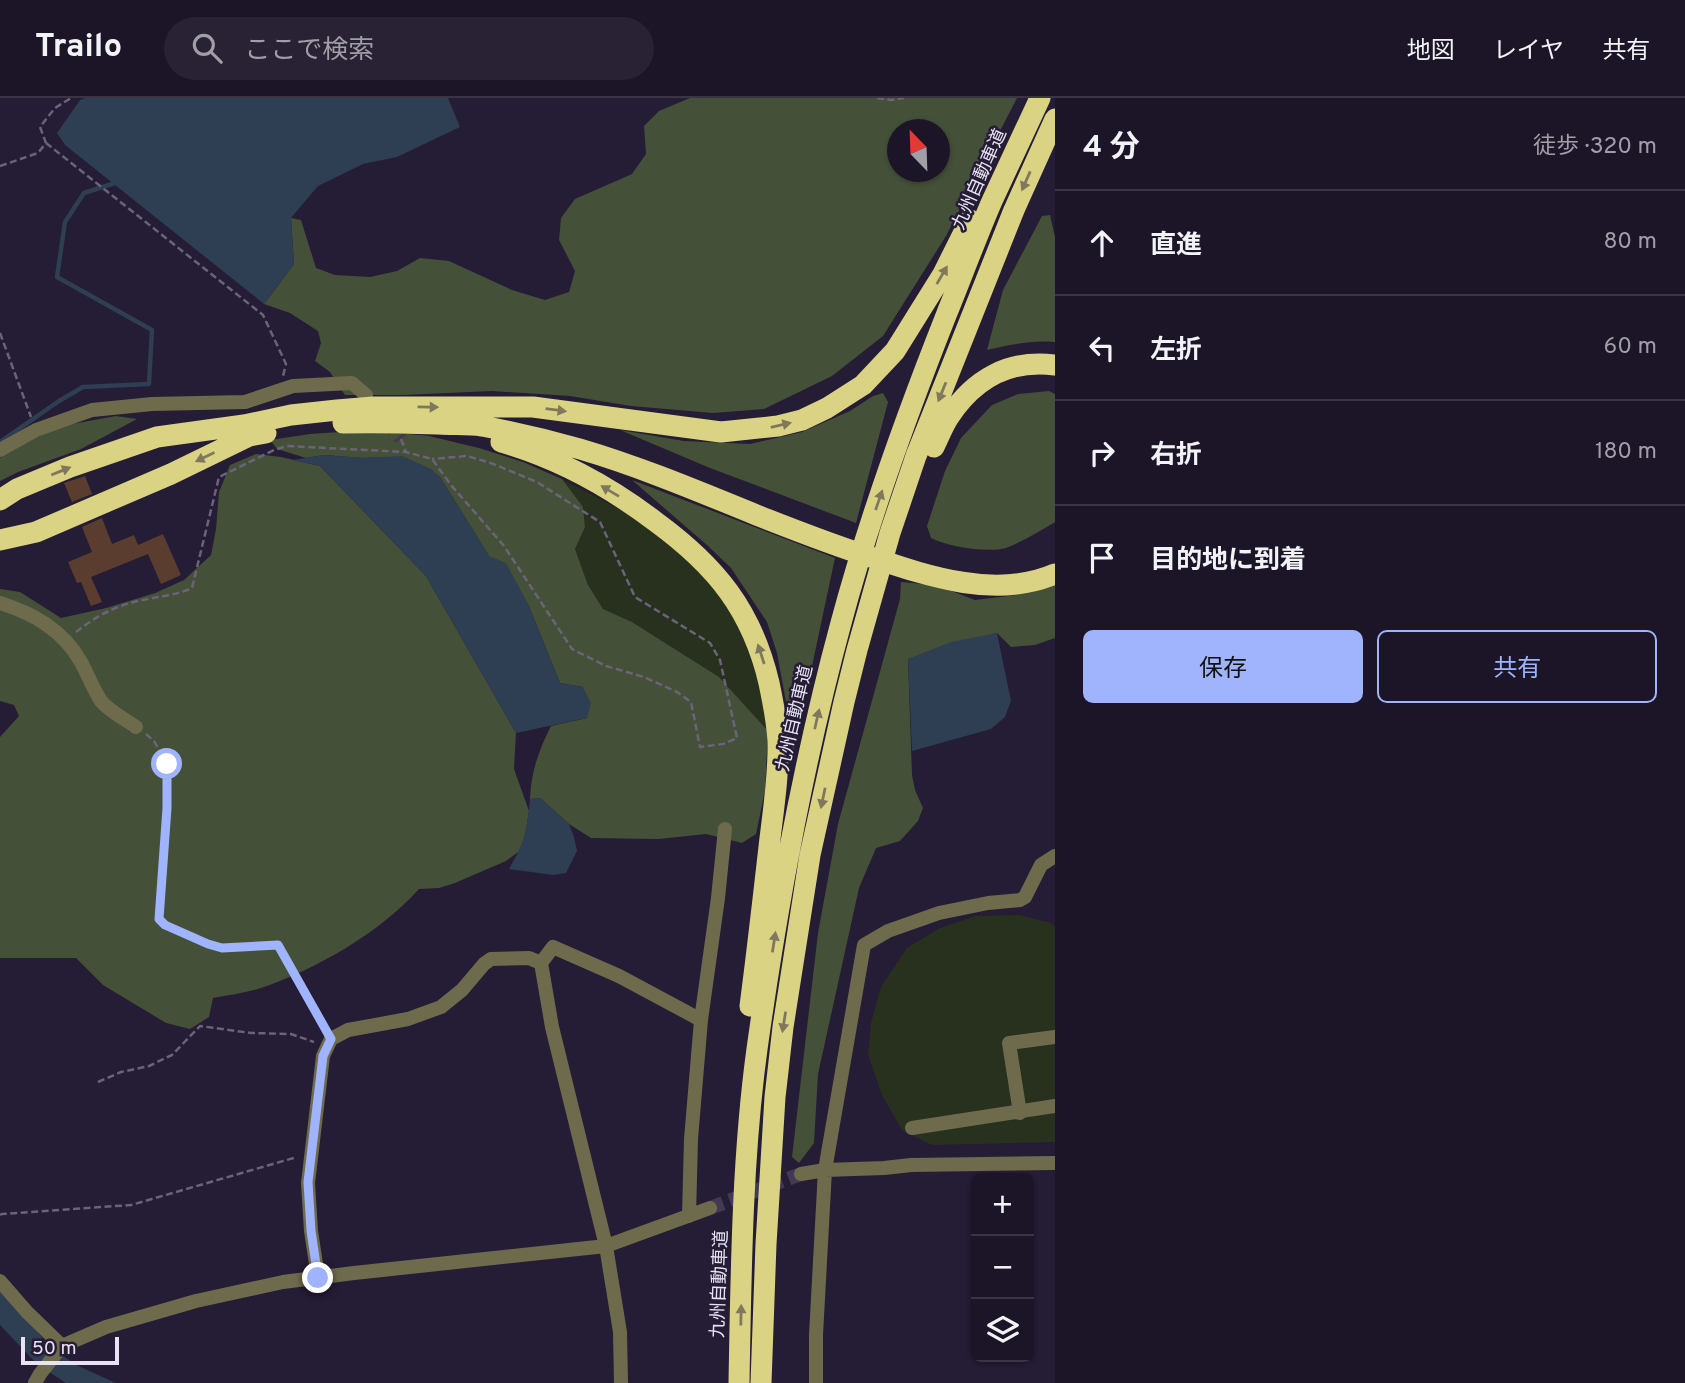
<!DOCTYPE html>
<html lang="ja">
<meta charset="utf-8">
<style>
body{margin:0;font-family:Overpass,"Noto Sans JP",sans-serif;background:#292234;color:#f1f3f6}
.controls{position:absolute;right:21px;bottom:21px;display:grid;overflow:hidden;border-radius:10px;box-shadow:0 2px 5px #0004}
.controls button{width:63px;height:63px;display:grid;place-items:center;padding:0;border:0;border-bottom:2px solid #3a3445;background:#1c1528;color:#f1f3f6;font:35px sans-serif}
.compass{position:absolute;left:887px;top:21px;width:63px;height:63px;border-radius:50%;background:#1c1528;box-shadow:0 2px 5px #0004;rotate:337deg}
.scale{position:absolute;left:21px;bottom:18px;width:98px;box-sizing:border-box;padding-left:7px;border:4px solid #e8e3f4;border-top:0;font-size:19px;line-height:24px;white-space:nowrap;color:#e8e3f4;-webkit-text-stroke:5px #251c35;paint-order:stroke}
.stop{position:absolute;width:21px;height:21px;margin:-16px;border:5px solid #a0b3fd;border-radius:50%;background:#fff}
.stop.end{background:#a0b3fd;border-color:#fff;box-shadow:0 2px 7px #0008}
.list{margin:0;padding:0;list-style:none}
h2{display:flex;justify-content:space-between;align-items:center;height:91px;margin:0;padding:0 28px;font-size:30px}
h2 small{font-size:23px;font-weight:400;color:#a09fa8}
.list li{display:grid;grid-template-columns:46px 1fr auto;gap:21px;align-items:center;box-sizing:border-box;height:105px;padding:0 28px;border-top:2px solid #3a3445}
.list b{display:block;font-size:26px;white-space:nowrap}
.list em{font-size:23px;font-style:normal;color:#a09fa8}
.actions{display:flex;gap:14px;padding:21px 28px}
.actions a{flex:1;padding:16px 0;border:2px solid #a0b3fd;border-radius:10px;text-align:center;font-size:24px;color:#a0b3fd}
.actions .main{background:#a0b3fd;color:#111}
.icon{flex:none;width:38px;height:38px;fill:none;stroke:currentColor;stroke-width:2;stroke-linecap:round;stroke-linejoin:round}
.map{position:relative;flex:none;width:1055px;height:1285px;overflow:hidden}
header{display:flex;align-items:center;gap:42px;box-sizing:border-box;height:98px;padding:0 35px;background:#1c1528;border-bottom:2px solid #3a3445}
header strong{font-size:33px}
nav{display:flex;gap:38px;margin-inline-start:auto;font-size:24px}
.search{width:490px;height:63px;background:#292234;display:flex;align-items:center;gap:18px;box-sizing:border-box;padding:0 24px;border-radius:38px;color:#a09fa8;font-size:26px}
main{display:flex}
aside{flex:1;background:#1c1528}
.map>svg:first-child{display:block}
.green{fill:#28311e}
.forest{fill:#455038;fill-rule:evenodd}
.water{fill:#2e3e53}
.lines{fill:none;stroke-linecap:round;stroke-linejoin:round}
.stream{stroke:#2e3e53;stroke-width:4.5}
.building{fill:#5b3d2f}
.minor-tunnel{stroke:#423a52;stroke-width:14;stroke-dasharray:14 7;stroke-linecap:butt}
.path{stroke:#6b6379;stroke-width:2.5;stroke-dasharray:7 3.5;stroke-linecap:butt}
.minor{stroke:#6e6b4d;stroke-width:14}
.highway{stroke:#dbd384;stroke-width:21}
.oneway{fill:#80785c}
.route{stroke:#a0b3fd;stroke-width:9}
.labels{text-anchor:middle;stroke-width:5;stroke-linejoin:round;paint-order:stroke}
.street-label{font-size:18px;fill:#e8e3f4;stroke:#251c35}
</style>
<header>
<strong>Trailo</strong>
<div class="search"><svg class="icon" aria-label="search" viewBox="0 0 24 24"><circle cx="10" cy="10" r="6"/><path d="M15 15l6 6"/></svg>ここで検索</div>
<nav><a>地図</a><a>レイヤ</a><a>共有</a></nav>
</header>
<main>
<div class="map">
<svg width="1055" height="1285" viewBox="0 0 1055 1285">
<rect width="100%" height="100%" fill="#251c35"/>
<path class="green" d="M 562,381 L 644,424 L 688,457 L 721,497 L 745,541 L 760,590 L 768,633 L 719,579 L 632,524 L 603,511 L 588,487 L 575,451 L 585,429 L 583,410 Z
M 1020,817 L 1051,825 L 1055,829 L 1055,1044 L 932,1047 L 902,1032 L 882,997 L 868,957 L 871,925 L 881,889 L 907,850 L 938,831 L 975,818 Z"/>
<path class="forest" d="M 690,0 L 1017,0 L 946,138 L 883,238 L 832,278 L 764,311 L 713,315 L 631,308 L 570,298 L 492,293 L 404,297 L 345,297 L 330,274 L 315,263 L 321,245 L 318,233 L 290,215 L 264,206 L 294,166 L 291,120 L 301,122 L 316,170 L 335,177 L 370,179 L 397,173 L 420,160 L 449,163 L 512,192 L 545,202 L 569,194 L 575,173 L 559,142 L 561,120 L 575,101 L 632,76 L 646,56 L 644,28 L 659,13 ZM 898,32 L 940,32 L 940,74 L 898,74 Z
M 1050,117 L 1055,139 L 1055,244 C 1031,242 1010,247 987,252 L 1003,192 L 1042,118 Z
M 1049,293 L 1055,296 L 1055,424 C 1042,432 1020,445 1006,450 C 987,455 949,449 931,440 L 927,428 L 945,373 L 961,340 L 992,307 L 1018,296 Z
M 883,295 L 888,304 L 856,425 L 710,370 L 620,332 L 684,343 L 750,346 L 802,334 L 850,313 L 873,298 Z
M 116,318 L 137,321 L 81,351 L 18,374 L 0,383 L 0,360 L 24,339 L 67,327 Z
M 370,332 L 429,338 L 479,350 L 523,364 L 562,381 L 583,409 L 585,429 L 575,451 L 588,487 L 603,511 L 632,524 L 719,579 L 768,633 L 765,692 L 756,736 L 742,745 L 706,736 L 659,741 L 591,740 L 569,726 L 540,700 L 530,701 C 531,673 539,652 551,628 L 587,620 L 583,589 L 560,585 L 528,506 L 489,458 L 440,379 L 402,359 L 361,360 L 324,357 L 306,360 L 277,351 L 270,342 L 310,336 Z
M 256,356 L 281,359 L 320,368 L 426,478 L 516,635 L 514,671 L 529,713 L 525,739 L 521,752 L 506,763 L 455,785 L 439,790 L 419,791 C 381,834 315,872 261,890 C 246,895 229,897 213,900 L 209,919 L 190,931 L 166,925 L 103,887 L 76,860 L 0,860 L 0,639 L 19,618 L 14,607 L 0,603 L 0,491 L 20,494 L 61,520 L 106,510 L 155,495 L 184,482 L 211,457 L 216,431 L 219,394 L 230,367 Z
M 632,382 L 835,460 L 792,662 L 786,604 L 777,555 L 767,524 L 731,470 L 708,448 Z
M 901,484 L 936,487 L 975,502 L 1016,497 L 1055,485 L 1055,540 L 1035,547 L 1011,549 L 997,535 L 908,561 L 912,677 L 915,692 L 923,710 L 918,723 L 900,743 L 876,750 L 859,790 L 818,976 L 814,1045 L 799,1065 L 792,1059 L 818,835 L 838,726 L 900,501 Z"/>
<path class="water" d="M 85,0 L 448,0 L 460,29 L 397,59 L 363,66 L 318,88 L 291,120 L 294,166 L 264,206 L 65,47 L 57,35 L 80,2 Z
M 324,357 L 365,360 L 402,358 L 431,371 L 440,379 L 489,458 L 506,465 L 528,506 L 560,585 L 583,589 L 591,605 L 587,620 L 516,635 L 426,478 L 320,368 L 292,362 Z
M 997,535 L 1011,603 L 1005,619 L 991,631 L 912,653 L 908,561 L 951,544 Z
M 540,700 L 569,726 L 574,739 L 577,753 L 566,775 L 553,777 L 509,771 C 525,744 527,732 530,701 Z
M 0,1190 L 48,1246 L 74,1266 L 116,1285 L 66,1285 L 37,1266 L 0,1227 Z"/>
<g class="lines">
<path class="stream" d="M 0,344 L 59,303 L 83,289 L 149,286 L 152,232 L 57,179 L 65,124 L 84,95 L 118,84"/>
</g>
<path class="building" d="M 85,378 L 92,396 L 72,404 L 64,385 Z
M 102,420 L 112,446 L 134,437 L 138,447 L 163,436 L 181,477 L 161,486 L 148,456 L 91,479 L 102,504 L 91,508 L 81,484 L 77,485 L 68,464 L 92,454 L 82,429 Z"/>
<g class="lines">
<path class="minor-tunnel" d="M 386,322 L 401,341
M 710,1110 L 801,1076"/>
<path class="path" d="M 877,0 L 891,2 L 904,0
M 46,45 L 263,217 L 286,266 L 283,278
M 0,68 L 38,55 L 46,45 L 40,29 L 55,10 L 71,0
M 0,235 L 31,319
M 401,341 L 406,354 L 432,361 L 451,387 L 504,448 L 572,551 L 606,568 L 644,579 L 677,594 L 691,604 L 700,649 L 723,646 L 737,640 L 720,562 L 710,545 L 635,499 L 600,424 L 537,384 L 491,365 L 467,358 L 432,361
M 76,534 C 90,523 104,514 121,508 C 144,499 170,500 192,490 L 219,379 L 274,352 L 287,348 L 406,354
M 146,636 L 154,643 L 167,666 L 167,710 L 159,821 L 165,827 L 208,847 L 222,850 L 278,847 L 324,929
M 98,984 L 121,974 L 149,968 L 172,957 L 200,928 L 251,935 L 291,936 L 314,944
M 0,1117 L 2,1116 L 131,1107 L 297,1059"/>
<path class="minor" d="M 0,352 L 36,332 L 92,312 L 152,306 L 245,304 L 293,288 L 352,285 L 366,297
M 0,505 C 34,516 63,532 81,564 C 88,577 93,591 101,603 C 110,614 125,621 136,629
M 1020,1015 L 1009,945 L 1055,939
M 912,1030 L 1055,1008
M 801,1076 L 825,1072 L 884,1070 L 911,1067 L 1055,1065
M 689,1118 L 691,1041 L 701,922 L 718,800 L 725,731
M 318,1179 L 311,1133 L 308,1085 L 323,958 L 331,941 L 348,932 L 408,921 L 441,909 L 462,892 L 484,866 L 491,861 L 529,860 L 541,865
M 0,1183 L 27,1214 L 62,1248
M 35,1285 L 40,1276 L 62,1248 L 106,1229 L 196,1203 L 283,1184 L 354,1175 L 606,1148 L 710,1110
M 621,1285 L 620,1234 L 606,1148 L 552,929 L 541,865 L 553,849 L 619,878 L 701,922
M 816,1285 L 816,1237 L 825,1072 L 864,847 L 888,833 L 939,815 L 988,805 L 1020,802 L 1025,799 L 1041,767 L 1055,758"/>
<path class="highway" d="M 343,325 C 376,324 407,325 439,326 C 453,327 468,326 482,328 C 514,334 548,342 580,351 C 641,369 700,394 759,418 C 797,433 835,448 874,460 C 930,479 997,501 1055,476
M 501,344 C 557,360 610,389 656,424 C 716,468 752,512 769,585 C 773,604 777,624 778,643 C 779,678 773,714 769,749 C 763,802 757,855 750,908
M 934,349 C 939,339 943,328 949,319 C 974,281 1009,261 1055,267
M 0,402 L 17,391 L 70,369 L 157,339 L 244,327 L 291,317 L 337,312 L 373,309 L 533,309 L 721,334 L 778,328 L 802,322 L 827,310 L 863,287 L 895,253 L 943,176 L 970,122
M 0,442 L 36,434 L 171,376 L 249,338 L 266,335
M 739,1285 C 741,1175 742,1061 757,951 C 777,808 803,665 841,525 C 869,420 907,316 947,215 C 962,178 976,140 992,103 C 1008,69 1024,34 1040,0
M 761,1285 L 766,1146 L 775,999 L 783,929 L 810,757 L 844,604 L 857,552 L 890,435 L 916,358 L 1014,112 L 1055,21"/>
</g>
<defs><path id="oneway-solid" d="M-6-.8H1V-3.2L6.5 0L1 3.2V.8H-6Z" transform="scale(1.75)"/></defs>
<g class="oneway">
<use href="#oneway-solid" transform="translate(1026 83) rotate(114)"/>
<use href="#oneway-solid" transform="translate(942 177) rotate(-60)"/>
<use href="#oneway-solid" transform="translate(942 294) rotate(112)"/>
<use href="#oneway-solid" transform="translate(428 309) rotate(1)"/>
<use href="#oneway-solid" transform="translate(556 312) rotate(7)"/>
<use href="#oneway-solid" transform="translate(781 327) rotate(-13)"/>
<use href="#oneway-solid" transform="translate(205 359) rotate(154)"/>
<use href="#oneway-solid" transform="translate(61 373) rotate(-22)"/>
<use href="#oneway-solid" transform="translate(610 393) rotate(-149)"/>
<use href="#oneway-solid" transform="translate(879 402) rotate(-71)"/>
<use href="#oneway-solid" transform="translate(761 556) rotate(-108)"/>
<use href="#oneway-solid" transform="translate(817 621) rotate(-77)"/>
<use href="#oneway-solid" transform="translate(823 700) rotate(102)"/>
<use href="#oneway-solid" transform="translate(774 844) rotate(-81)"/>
<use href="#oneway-solid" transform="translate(784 924) rotate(99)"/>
<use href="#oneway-solid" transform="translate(741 1217) rotate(-89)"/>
</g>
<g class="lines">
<path class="route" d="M 167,666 L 167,710 L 159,821 L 165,827 L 208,846 L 222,850 L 278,847 L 331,941 L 323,958 L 308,1084 L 311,1133 L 318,1180"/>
</g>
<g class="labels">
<g class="street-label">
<text transform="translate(979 81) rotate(-66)" y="6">九州自動車道</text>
<text transform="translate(794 620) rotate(-77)" y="6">九州自動車道</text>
<text transform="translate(719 1186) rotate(-88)" y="6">九州自動車道</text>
</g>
</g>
</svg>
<div class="controls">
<button>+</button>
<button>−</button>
<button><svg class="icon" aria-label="layers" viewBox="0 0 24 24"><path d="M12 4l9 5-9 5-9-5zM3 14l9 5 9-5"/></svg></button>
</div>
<svg class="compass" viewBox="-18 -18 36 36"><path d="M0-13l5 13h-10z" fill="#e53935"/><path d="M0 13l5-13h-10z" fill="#a09fa8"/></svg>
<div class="scale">50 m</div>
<div class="stop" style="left:167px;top:666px"></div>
<div class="stop end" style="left:318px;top:1180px"></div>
</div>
<aside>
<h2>4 分<small>徒歩 · 320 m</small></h2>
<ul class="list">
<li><svg class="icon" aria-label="ahead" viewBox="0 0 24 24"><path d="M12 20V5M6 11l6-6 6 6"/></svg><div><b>直進</b></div><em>80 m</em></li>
<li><svg class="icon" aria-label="left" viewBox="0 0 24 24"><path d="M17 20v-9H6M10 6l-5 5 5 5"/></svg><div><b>左折</b></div><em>60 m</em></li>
<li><svg class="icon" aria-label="right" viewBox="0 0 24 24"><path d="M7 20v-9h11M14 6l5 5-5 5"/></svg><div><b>右折</b></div><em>180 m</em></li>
<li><svg class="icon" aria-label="arrive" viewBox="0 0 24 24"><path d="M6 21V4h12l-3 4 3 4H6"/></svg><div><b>目的地に到着</b></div></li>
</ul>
<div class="actions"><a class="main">保存</a><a>共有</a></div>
</aside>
</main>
